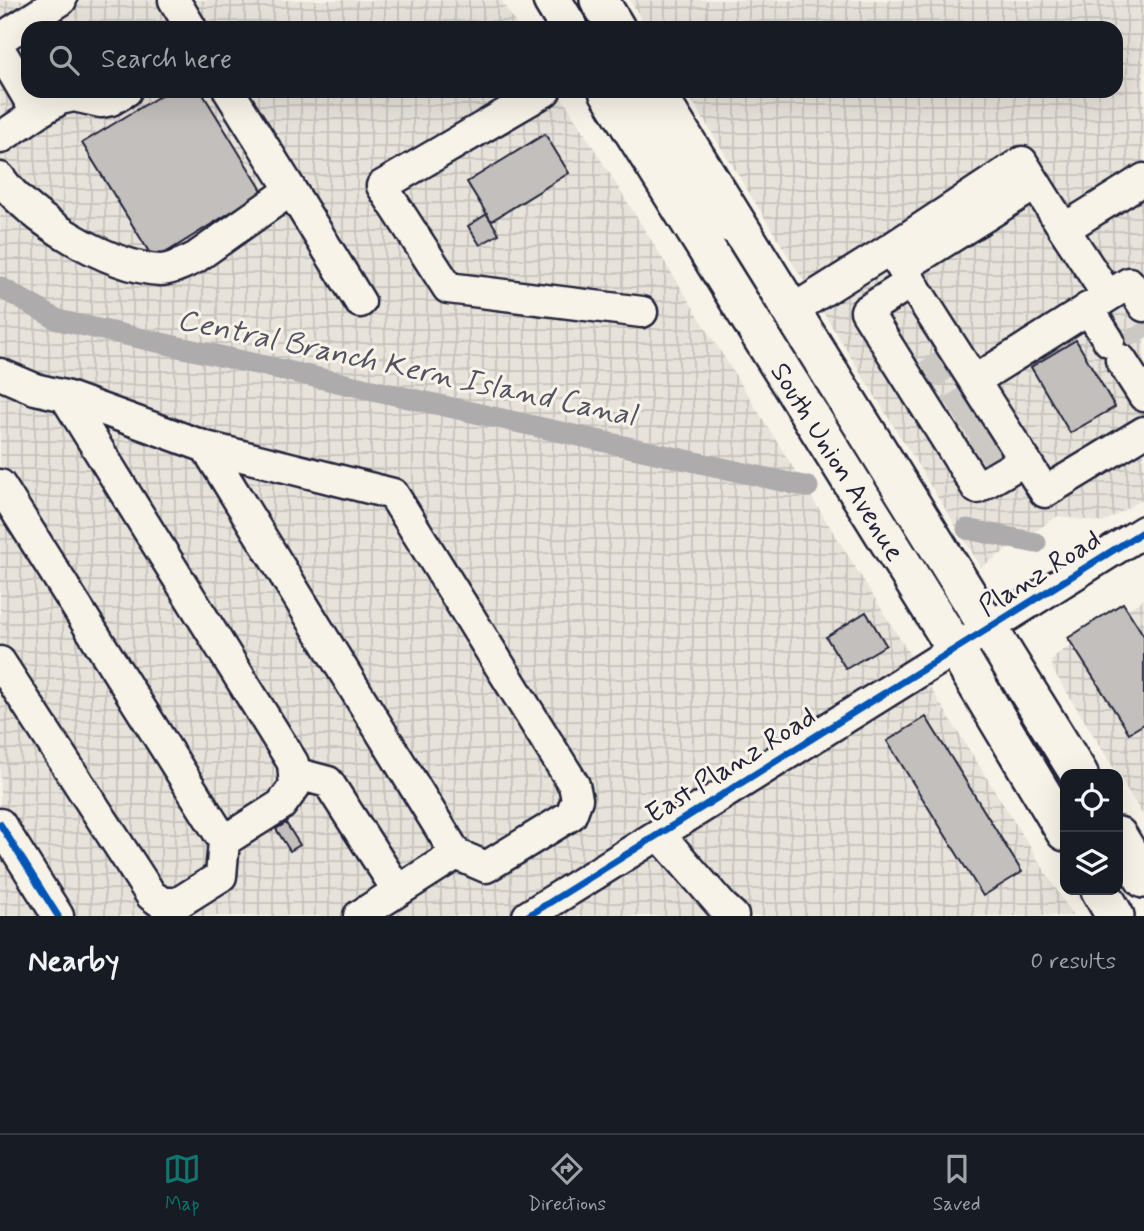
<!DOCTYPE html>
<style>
body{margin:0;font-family:Mynerve,sans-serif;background:#242831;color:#f1f3f6}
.controls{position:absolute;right:21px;bottom:21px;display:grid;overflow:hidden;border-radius:14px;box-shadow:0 7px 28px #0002}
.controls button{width:63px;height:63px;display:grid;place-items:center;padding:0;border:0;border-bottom:2px solid #363941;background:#171b24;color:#f1f3f6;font:35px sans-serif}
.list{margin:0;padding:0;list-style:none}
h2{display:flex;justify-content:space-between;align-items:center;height:91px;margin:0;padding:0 28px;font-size:30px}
h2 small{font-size:23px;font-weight:400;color:#9ea1a6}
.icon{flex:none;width:38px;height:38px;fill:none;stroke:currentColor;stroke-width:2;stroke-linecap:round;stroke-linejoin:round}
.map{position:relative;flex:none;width:1144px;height:916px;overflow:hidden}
.search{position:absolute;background:#171b24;box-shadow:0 7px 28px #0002;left:21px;right:21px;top:21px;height:77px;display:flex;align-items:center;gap:18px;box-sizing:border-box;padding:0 24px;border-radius:21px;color:#9ea1a6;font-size:26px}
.sheet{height:217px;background:#171b24}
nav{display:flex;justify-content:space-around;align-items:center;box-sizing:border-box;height:98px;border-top:2px solid #363941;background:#171b24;font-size:19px;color:#9ea1a6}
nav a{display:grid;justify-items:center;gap:4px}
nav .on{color:#0f766e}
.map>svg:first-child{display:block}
.industrial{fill:url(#industrial-grid)}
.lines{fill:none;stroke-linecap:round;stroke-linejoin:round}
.canal{stroke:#aeabad;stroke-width:21}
.building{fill:#c2bfbd;stroke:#22223b;stroke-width:2}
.minor-tunnel{stroke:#ccc9c5;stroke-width:30;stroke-dasharray:30 15;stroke-linecap:butt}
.minor-casing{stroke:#22223b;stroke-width:35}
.major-casing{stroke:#22223b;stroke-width:42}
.minor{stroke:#f7f3e8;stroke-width:30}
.major{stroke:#f7f3e8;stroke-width:37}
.cycleway-casing{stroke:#f7f3e8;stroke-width:11}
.cycleway{stroke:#0057b8;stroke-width:7}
.labels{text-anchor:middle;stroke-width:6;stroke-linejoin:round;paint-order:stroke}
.street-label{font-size:28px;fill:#22223b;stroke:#f7f3e8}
.water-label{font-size:30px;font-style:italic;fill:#535263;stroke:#f7f3e8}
</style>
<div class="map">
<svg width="1144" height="916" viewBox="0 0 1144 916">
<defs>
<pattern id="industrial-grid" width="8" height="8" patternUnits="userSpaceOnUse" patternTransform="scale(1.75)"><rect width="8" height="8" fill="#e7e3db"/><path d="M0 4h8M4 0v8" fill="none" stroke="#c6c2bd"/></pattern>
</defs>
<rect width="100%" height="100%" fill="#f7f3e8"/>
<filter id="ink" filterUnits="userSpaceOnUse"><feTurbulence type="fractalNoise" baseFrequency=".0143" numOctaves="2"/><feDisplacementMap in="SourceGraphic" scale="14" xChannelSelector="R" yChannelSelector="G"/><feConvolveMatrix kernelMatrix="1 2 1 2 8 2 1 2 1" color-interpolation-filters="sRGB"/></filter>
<g filter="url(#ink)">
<path class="industrial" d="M 0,0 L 501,0 L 518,28 L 28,28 L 28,91 L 558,91 L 1073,916 L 0,916 Z
M 630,0 L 1144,0 L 1144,498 L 1103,523 L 1058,516 L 981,567 L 686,91 L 1116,91 L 1116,28 L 647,28 Z
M 1144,599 L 1144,817 L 1053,670 L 1051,662 L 1056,655 Z"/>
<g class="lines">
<path class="canal" d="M 0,287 L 58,320 L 808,487
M 967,529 L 1036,543"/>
</g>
<path class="building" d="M 168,91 L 201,91 L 263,192 L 154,260 L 82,143 Z
M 545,134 L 569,173 L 491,221 L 467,182 Z
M 487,214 L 499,234 L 480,245 L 468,226 Z
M 1076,340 L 1115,407 L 1070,433 L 1031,367 Z
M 1123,603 L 1144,636 L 1144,724 L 1129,733 L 1068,638 Z
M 866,612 L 886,645 L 846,669 L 826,637 Z
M 926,717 L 1022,872 L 983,896 L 887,741 Z
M 286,823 L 300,845 L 290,851 L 276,829 Z"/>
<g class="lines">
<path class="minor-tunnel" d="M 1136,326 L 1144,339
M 928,375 L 952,360
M 951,411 L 975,396
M 963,429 L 985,415
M 978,455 L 1001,440"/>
<defs>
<path id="minor" d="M 174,0 L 191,28
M 0,39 L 61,0
M 0,50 L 37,113 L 60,99 L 74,96 L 101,102 L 111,100 L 126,91
M 545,91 L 382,186 L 448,288 L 642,312
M 639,106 L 705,211 L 712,218 L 742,233
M 0,138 L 37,113
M 0,178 C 28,218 110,268 160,270 C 171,270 184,263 195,258 L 291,190 L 229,91
M 291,190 L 360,302
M 1064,229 L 1108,296
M 890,249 L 1022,162 L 1064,229 L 1144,179
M 902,268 L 1036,184
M 911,282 L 866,311 L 977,488 L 1025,460
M 1088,308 L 1109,341
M 791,311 L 890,249 L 1045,492 L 1144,432
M 1121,360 L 1144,396
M 0,374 L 35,389 L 65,396 L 206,447 L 456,854 L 359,916
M 974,381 L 1129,283 L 1144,306
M 65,396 L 293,763 L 295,786 L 281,805 L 224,841
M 206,447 L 393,494 L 574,785 L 577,799 L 571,815 L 486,867 L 456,854
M 0,485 L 224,841 L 221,876 L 178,903 L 162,903 L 151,895 L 0,662
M 294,773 L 328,782 L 398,891
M 0,824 L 58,916
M 659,834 L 722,906 L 733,916
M 528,916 L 1144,531"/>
<g id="major">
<path d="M 552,0 L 569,28"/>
<path d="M 599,0 L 616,28"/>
<path id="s1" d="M 608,91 L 955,648 L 1065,832"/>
<path d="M 655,91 L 1079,774"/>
<path d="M 1118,836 L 1144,879"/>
<path d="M 1100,890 L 1115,916"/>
</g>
</defs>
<use href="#minor" class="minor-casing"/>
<use href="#major" class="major-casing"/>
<use href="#minor" class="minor"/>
<use href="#major" class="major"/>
<defs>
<path id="cycleway" d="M 0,824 L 58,916
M 528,916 L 1144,531"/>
</defs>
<use href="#cycleway" class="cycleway-casing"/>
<use href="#cycleway" class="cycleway"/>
</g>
</g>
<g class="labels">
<g class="street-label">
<text dy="10" stroke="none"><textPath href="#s1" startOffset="436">South Union Avenue</textPath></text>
<text transform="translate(1039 572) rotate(-32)" y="10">Planz Road</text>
<text transform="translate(730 764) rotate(-32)" y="10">East Planz Road</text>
</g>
<g class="water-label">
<text transform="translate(407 367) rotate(12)" y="10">Central Branch Kern Island Canal</text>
</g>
</g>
</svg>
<div class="controls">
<button><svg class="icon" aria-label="locate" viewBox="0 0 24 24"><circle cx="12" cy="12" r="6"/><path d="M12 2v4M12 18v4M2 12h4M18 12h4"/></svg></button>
<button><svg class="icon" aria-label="layers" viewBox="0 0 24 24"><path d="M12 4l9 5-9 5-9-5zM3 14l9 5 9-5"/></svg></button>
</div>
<div class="search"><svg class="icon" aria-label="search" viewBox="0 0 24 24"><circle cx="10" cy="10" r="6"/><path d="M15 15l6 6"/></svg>Search here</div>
</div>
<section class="sheet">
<h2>Nearby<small>0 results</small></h2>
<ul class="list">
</ul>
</section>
<nav>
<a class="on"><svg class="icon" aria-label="map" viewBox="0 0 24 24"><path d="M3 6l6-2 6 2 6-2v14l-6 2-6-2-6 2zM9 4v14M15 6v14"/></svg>Map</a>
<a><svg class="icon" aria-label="directions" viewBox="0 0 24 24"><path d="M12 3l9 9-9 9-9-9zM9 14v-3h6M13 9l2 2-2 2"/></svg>Directions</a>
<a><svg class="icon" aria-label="saved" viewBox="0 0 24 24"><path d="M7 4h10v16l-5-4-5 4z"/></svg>Saved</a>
</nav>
